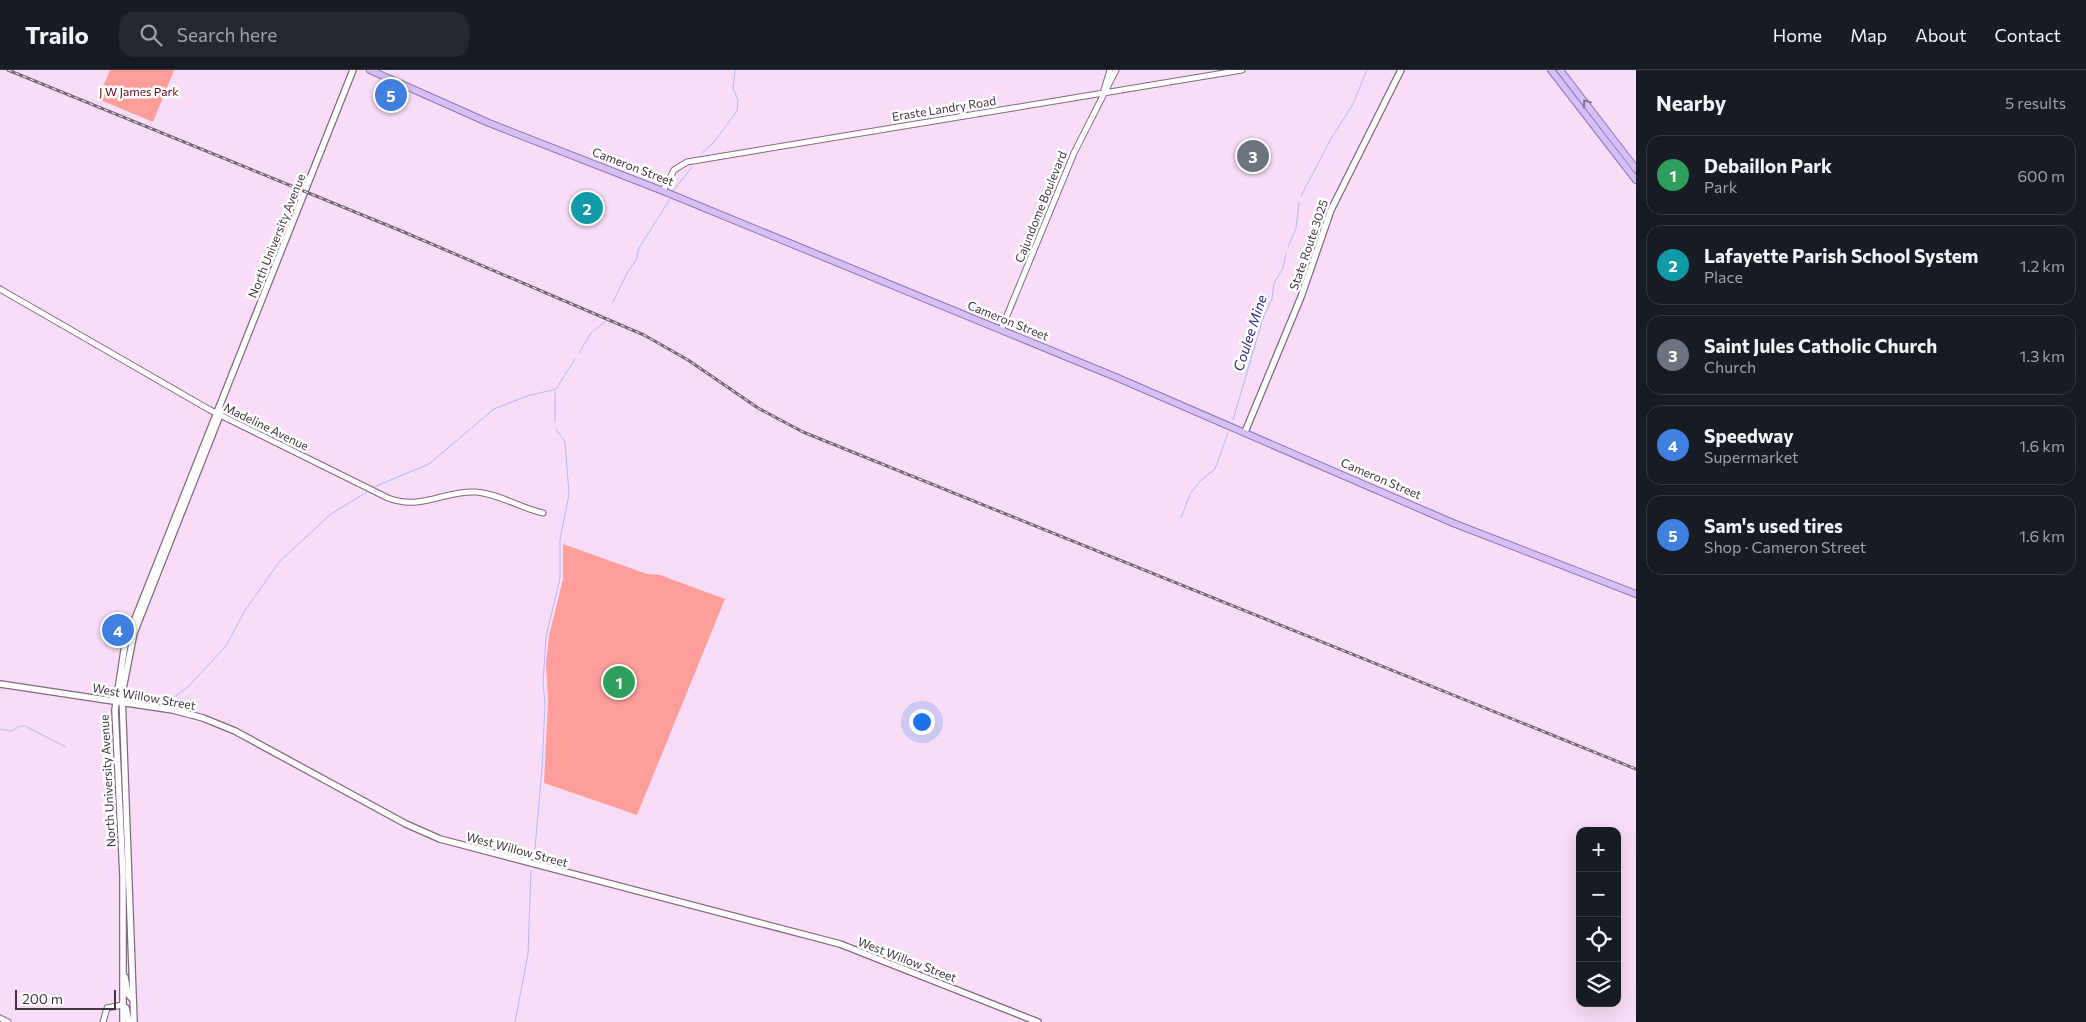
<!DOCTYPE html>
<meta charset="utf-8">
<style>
body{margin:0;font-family:Commissioner,sans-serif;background:#242831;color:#f1f3f6}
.controls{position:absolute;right:15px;bottom:15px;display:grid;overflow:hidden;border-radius:10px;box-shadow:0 5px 20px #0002}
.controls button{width:45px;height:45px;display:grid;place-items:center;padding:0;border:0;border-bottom:1px solid #363941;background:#171b24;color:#f1f3f6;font:25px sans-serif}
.scale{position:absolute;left:15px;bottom:12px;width:101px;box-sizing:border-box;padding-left:5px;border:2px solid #413540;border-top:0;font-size:14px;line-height:18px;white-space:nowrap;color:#413540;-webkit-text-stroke:4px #fff;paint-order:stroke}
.you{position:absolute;left:921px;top:651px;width:18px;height:18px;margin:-12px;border:4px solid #fff;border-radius:50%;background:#1a73e8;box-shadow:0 0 0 8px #1a73e833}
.badge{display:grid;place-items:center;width:32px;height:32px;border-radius:50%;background:#82771a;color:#fff;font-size:16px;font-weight:700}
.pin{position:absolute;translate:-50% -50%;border:2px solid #fff;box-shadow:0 1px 5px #0006}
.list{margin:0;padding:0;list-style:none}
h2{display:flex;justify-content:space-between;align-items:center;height:65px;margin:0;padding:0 20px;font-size:21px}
h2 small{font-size:16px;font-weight:400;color:#9ea1a6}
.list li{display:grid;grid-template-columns:32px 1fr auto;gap:15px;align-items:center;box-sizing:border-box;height:80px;margin:0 10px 10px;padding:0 10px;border:1px solid #363941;border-radius:15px}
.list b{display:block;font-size:19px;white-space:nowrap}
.list p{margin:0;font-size:16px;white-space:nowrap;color:#9ea1a6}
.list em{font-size:16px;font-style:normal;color:#9ea1a6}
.icon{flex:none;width:28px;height:28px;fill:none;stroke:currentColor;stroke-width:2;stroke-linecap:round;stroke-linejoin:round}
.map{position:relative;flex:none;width:1636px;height:952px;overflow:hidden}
header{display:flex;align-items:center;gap:30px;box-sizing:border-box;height:70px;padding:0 25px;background:#171b24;border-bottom:1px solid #363941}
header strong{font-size:24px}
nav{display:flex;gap:28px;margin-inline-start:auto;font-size:18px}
.search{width:350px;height:45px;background:#242831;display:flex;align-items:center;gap:12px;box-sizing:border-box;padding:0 18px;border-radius:15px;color:#9ea1a6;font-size:19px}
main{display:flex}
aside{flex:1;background:#171b24}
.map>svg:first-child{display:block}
.green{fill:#fe9e9b}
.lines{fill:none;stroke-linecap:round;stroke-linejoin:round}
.stream{stroke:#abb9ff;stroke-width:1}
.tertiary-casing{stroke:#826880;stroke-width:7}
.secondary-casing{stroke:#826880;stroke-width:8}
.primary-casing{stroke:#8f73b2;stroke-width:8}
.tertiary{stroke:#fff;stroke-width:5}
.secondary{stroke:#fff;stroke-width:5.5}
.primary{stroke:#d5bff6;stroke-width:6}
.rail-casing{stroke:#756474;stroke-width:3}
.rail{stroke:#fff;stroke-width:1;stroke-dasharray:4;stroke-linecap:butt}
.oneway{stroke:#847392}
.labels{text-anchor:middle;stroke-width:5;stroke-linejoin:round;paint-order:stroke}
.park-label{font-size:12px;fill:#660714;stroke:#fff}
.street-label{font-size:12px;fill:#413540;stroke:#fff}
.water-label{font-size:14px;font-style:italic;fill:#2b2c8d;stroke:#fff}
</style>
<header>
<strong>Trailo</strong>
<div class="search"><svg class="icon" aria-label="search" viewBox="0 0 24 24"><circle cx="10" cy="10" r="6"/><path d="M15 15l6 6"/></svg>Search here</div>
<nav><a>Home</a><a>Map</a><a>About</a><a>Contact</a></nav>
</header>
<main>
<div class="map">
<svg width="1636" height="952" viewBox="0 0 1636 952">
<rect width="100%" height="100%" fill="#f9dcf7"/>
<path class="green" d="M 110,0 L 174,0 L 153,52 L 98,29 Z
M 563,474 L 647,504 L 660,505 L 725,529 L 637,745 L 544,713 L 548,631 L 546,593 L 549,566 L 563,509 Z"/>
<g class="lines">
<path class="stream" d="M 702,83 L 714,72 L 737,41 L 738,30 L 733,18 L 735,0
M 673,121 L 692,97
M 1301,126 L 1332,67 L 1352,36 L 1367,0
M 1288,177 L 1296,158 L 1299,133
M 613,232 L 627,203 L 636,190 L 639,178 L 670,129
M 579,283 L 591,263 L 607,250
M 1233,350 L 1263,248 L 1272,229 L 1274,213 L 1283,198 L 1286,183
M 555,352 L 555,321
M 374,417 L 429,394 L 494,339 L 527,326 L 556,319 L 575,289
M 1181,448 L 1190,424 L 1200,411 L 1215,399 L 1228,363
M 171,629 L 188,617 L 226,576 L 244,542 L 279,492 L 331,444 L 367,422
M 0,659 L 12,661 L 20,656 L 25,656 L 66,677
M 534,789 L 542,699 L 545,633 L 543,613 L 546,567 L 560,508 L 560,469 L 569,424 L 565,372 L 556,359
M 515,952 L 528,884 L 531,801"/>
<defs>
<path id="tertiary" d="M 1104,20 L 1110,0
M 663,121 L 674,100 L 687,92 L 1242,0
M 0,219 L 210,340 L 388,428 C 422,441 444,420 476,422 C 500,424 520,438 543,443
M 1001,260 L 1074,83 L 1116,0
M 0,948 L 8,952
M 103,952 L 107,938 L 122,935"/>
<path id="secondary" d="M 1245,362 L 1301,227 L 1331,140 L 1401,0
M 0,614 L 173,640 L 203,648 L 235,661 L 406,754 L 440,769 L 840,874 L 1038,952
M 125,907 L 128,924 L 133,930
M 122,935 L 126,938 L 129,952
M 123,952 L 123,806 L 115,640 L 125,574 L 353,0
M 134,952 L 122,624 L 134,563 L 220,345 L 220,339"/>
<path id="primary" d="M 370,0 L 489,53 L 663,121 L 1118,308 L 1453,453 L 1636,524
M 1551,0 L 1636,110
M 1560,0 L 1636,99"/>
</defs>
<use href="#tertiary" class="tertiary-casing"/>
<use href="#secondary" class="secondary-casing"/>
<use href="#primary" class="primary-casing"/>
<use href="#tertiary" class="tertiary"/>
<use href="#secondary" class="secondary"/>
<use href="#primary" class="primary"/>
<defs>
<path id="rail" d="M 8,0 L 399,160 L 644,265 L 688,290 L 758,338 L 803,362 L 1636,699"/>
</defs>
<use href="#rail" class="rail-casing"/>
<use href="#rail" class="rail"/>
</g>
<defs><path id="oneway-chevron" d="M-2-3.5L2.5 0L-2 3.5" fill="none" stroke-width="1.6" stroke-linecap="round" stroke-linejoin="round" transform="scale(1.25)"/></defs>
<use class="oneway" href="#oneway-chevron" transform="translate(1586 33) rotate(-127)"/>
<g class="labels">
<g class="park-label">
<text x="139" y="26">J W James Park</text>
</g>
<g class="street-label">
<text transform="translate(944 39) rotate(-9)" y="4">Eraste Landry Road</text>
<text transform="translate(633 97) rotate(21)" y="4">Cameron Street</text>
<text transform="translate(1041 137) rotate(-68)" y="4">Cajundome Boulevard</text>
<text transform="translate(277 166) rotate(-68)" y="4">North University Avenue</text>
<text transform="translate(1309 175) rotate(-71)" y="4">State Route 3025</text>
<text transform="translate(1008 251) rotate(22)" y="4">Cameron Street</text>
<text transform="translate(266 357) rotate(26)" y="4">Madeline Avenue</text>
<text transform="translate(1381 409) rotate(23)" y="4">Cameron Street</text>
<text transform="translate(144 627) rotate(10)" y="4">West Willow Street</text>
<text transform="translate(108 711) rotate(-93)" y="4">North University Avenue</text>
<text transform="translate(517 780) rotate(15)" y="4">West Willow Street</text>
<text transform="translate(907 890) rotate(21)" y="4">West Willow Street</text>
</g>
<g class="water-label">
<text transform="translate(1250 263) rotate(-72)" y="5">Coulee Mine</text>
</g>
</g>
</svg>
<div class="controls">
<button>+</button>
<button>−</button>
<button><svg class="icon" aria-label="locate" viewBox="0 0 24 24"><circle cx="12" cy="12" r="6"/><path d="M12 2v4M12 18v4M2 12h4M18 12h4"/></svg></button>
<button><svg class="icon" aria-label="layers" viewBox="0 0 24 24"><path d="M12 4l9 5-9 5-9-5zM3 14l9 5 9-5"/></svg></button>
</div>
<div class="scale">200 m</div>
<div class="you"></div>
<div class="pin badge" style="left:619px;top:612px;background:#2e9e5b">1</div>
<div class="pin badge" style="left:587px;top:138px;background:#0f9aa8">2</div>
<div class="pin badge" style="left:1253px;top:86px;background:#6b7280">3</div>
<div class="pin badge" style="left:118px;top:560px;background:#3f7fe0">4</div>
<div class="pin badge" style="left:391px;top:25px;background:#3f7fe0">5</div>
</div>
<aside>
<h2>Nearby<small>5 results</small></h2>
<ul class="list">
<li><span class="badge" style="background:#2e9e5b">1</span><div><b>Debaillon Park</b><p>Park</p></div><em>600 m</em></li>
<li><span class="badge" style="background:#0f9aa8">2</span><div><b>Lafayette Parish School System</b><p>Place</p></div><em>1.2 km</em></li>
<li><span class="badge" style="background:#6b7280">3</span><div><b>Saint Jules Catholic Church</b><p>Church</p></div><em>1.3 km</em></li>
<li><span class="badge" style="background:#3f7fe0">4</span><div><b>Speedway</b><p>Supermarket</p></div><em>1.6 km</em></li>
<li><span class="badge" style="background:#3f7fe0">5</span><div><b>Sam's used tires</b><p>Shop · Cameron Street</p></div><em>1.6 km</em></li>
</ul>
</aside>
</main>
